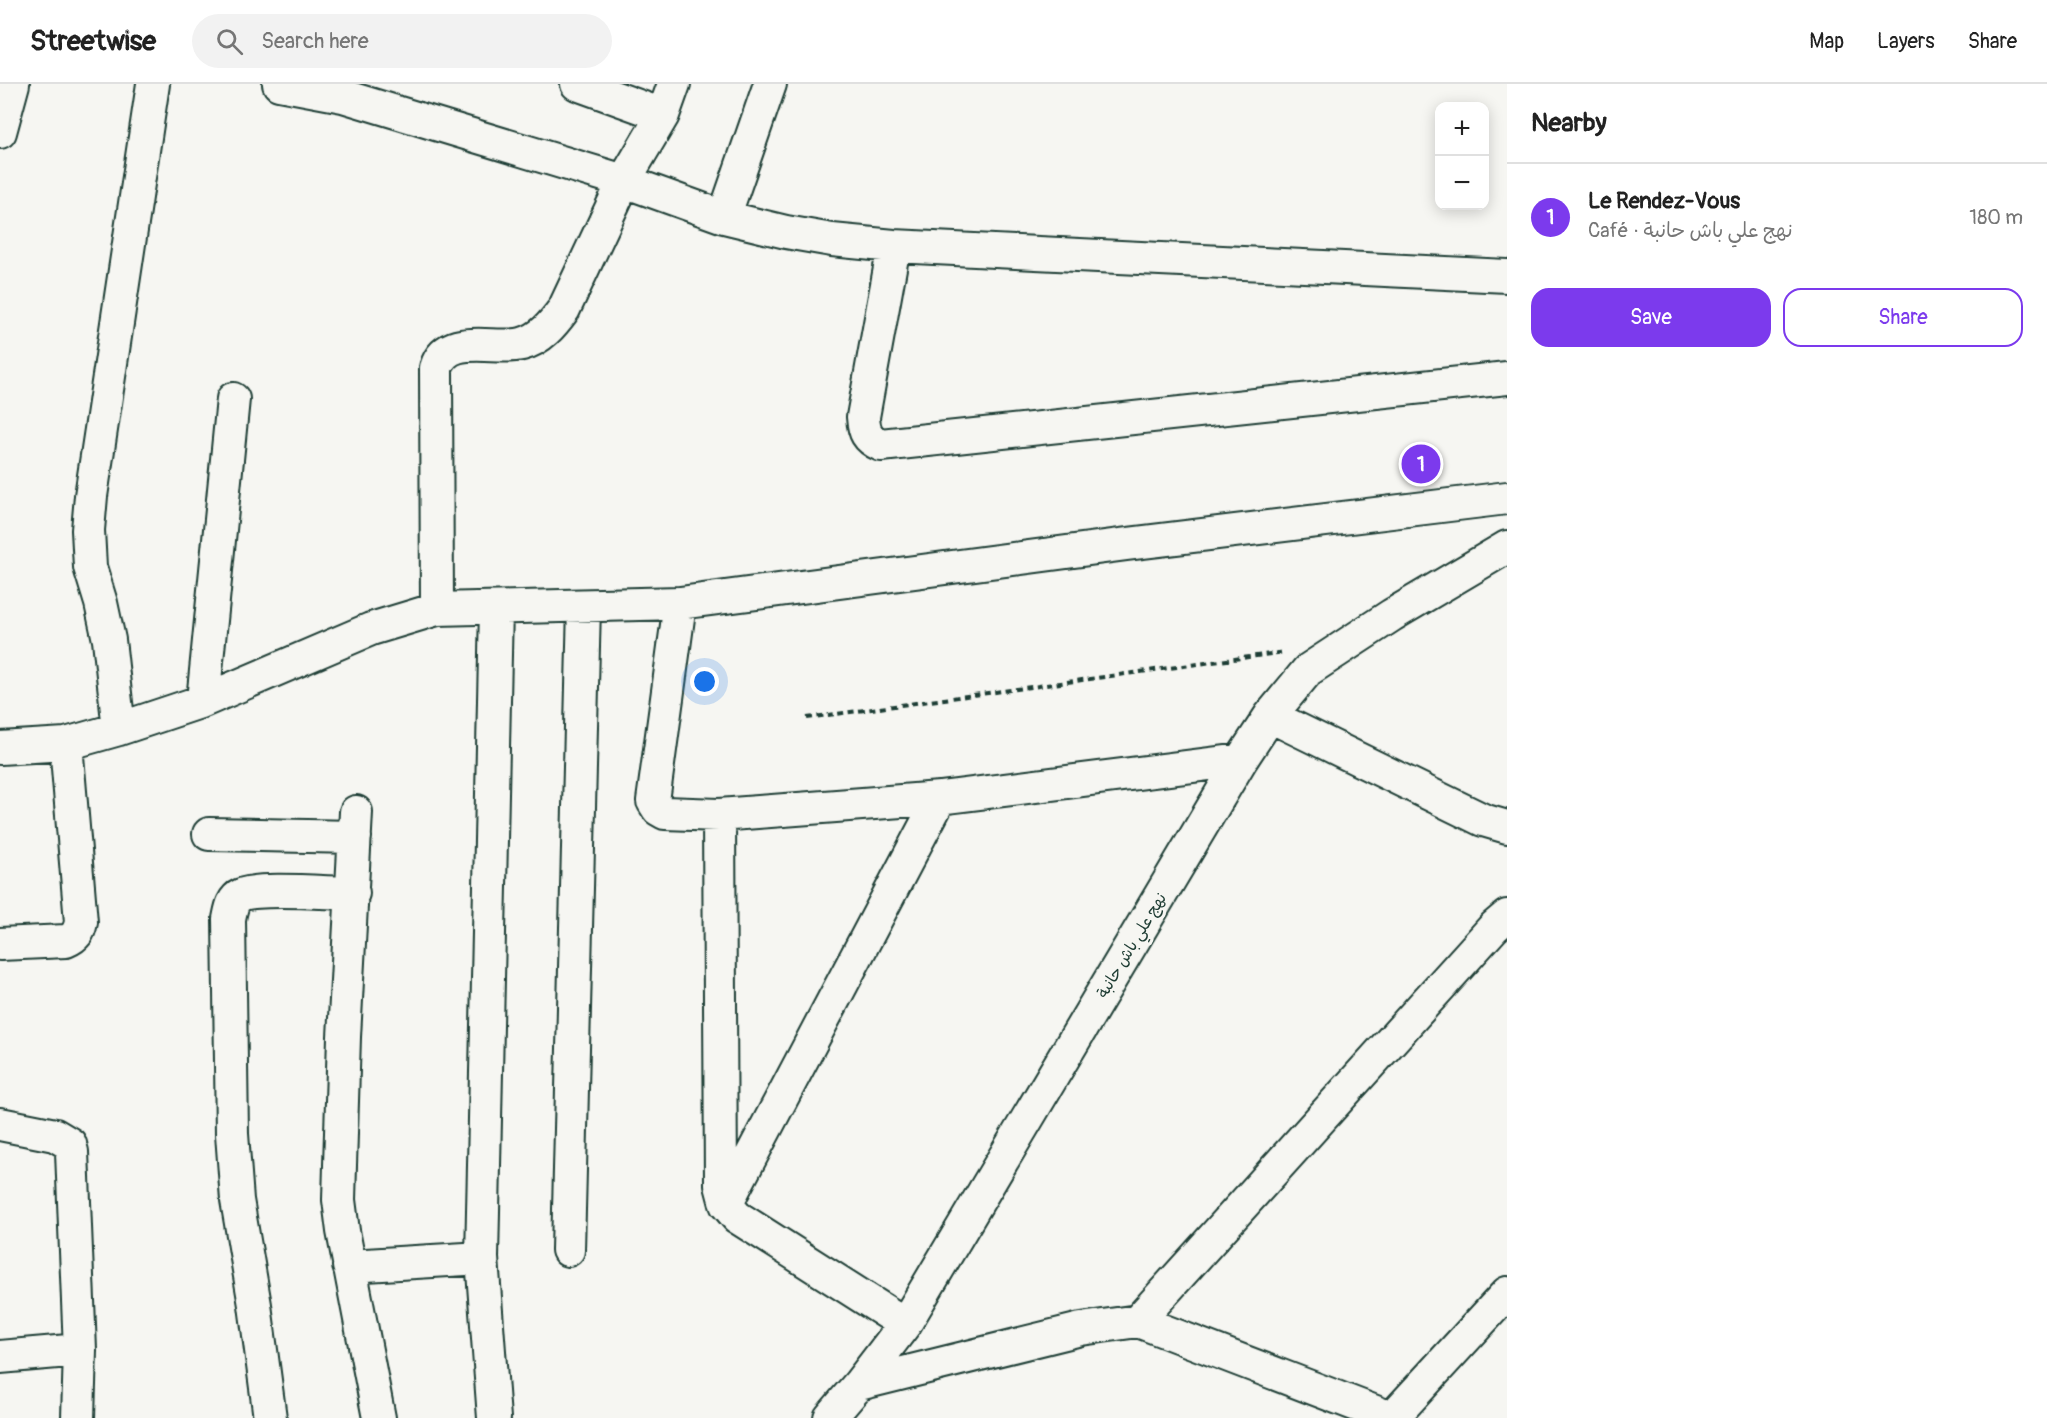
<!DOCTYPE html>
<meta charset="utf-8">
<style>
body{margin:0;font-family:Pangolin,"Playpen Sans Arabic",sans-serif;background:#f2f2f2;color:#222}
.controls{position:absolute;right:18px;top:18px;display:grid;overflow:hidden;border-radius:12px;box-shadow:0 3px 15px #0003}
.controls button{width:54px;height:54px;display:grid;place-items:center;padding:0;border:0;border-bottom:2px solid #e0e0e0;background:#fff;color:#222;font:30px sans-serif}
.you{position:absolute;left:705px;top:598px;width:21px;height:21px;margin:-15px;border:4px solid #fff;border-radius:50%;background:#1a73e8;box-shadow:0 0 0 9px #1a73e833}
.badge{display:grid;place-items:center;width:39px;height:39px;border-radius:50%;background:#7c3aed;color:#fff;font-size:20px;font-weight:700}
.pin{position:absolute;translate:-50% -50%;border:3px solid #fff;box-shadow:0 2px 6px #0006}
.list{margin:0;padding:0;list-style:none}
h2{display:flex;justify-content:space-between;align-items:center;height:78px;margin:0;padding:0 24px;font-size:26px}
h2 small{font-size:20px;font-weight:400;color:#767676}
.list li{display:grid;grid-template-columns:39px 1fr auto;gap:18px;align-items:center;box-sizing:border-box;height:108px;padding:0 24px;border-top:2px solid #e0e0e0}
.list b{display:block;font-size:22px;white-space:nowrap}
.list p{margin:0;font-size:20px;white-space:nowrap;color:#767676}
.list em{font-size:20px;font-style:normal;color:#767676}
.actions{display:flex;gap:12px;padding:18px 24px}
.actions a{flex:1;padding:14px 0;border:2px solid #7c3aed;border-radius:18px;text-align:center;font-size:21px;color:#7c3aed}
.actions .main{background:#7c3aed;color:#fff}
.icon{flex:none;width:33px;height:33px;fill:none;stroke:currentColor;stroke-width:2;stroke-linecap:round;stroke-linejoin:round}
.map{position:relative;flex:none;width:1507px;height:1334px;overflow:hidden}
header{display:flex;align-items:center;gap:36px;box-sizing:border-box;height:84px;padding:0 30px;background:#fff;border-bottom:2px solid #e0e0e0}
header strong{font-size:28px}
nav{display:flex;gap:33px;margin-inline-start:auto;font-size:21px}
.search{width:420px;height:54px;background:#f2f2f2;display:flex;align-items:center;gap:15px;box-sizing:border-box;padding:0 21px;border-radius:33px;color:#767676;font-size:22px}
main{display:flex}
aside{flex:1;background:#fff}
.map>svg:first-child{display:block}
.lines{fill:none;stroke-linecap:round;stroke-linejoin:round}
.minor-casing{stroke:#1f3d34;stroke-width:36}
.path{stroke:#1f3d34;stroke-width:4;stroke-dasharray:6 4.5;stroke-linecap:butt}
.minor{stroke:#f6f6f2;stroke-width:32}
.labels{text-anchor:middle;stroke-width:6;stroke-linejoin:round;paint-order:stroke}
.street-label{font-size:16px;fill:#1f3d34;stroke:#f6f6f2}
</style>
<header>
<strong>Streetwise</strong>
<div class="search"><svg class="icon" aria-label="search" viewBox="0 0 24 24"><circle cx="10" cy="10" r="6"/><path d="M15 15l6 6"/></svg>Search here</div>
<nav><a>Map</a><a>Layers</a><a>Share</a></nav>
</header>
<main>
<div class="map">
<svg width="1507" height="1334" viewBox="0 0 1507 1334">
<rect width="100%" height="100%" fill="#f6f6f2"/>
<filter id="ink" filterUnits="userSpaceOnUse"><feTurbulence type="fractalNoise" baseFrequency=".0167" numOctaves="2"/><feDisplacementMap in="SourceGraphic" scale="12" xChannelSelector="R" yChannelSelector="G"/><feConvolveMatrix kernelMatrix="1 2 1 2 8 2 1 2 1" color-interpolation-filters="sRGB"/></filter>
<g filter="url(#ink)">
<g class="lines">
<defs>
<path id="minor" d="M 279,0 L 343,12 L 624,97 L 724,133 L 786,148 L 832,156 L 894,162 L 1507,192
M 577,0 L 663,31 L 674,0
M 0,48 L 13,0
M 724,133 L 770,0
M 894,162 L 863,333 C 864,348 867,355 881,361 L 1507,294
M 680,519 L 653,717 L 658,725 L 665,729 L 719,731 L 940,714 L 1241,676
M 437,525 L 436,284 C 447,247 494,267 522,260 C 541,255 553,240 564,225 L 624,97 L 663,31
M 203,617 L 233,315
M 1270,632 L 1483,736 L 1507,743
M 119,645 L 109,556 L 101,519 L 90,483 L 88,446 L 91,412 L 153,0
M 0,664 L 66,660 L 119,645 L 203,617 L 371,545 L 437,525 L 680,519 L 1127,460 L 1507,414
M 356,728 L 344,953 L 340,1081 L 339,1116 L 343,1147 L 379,1334
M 719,731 L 721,1101 L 726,1120 L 737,1133 L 905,1240
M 209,750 L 355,753
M 0,860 L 66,857 C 76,853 79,848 81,838 L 66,660
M 0,1040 L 55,1051 L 70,1060 L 72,1068 L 80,1266 L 0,1273
M 726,1120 L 940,714
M 568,1166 L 584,522
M 349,1182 L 482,1174
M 1138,1237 L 1494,843 L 1507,832
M 859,1300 L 1081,1245 L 1138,1237 L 1391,1334
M 78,1334 L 80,1266
M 270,1334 L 255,1221 L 237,1116 L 232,1050 L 229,835 C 231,826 232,815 241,811 C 259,803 329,809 353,809
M 494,1334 L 482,1174 L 496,524
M 830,1334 L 859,1300 L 905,1240 L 1241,676 L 1270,632 L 1308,586 L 1392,531 L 1507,463
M 1392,1334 L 1507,1209"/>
</defs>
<use href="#minor" class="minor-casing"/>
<path class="path" d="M 807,634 L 1285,568"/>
<use href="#minor" class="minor"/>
</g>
</g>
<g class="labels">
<g class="street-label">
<text transform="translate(1131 861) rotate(-59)" y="6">نهج علي باش حانبة</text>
</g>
</g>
</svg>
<div class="controls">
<button>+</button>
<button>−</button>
</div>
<div class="you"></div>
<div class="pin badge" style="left:1421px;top:380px">1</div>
</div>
<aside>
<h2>Nearby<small></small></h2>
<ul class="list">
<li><span class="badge">1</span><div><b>Le Rendez-Vous</b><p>Café · نهج علي باش حانبة</p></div><em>180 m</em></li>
</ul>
<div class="actions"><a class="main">Save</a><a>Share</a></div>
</aside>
</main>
